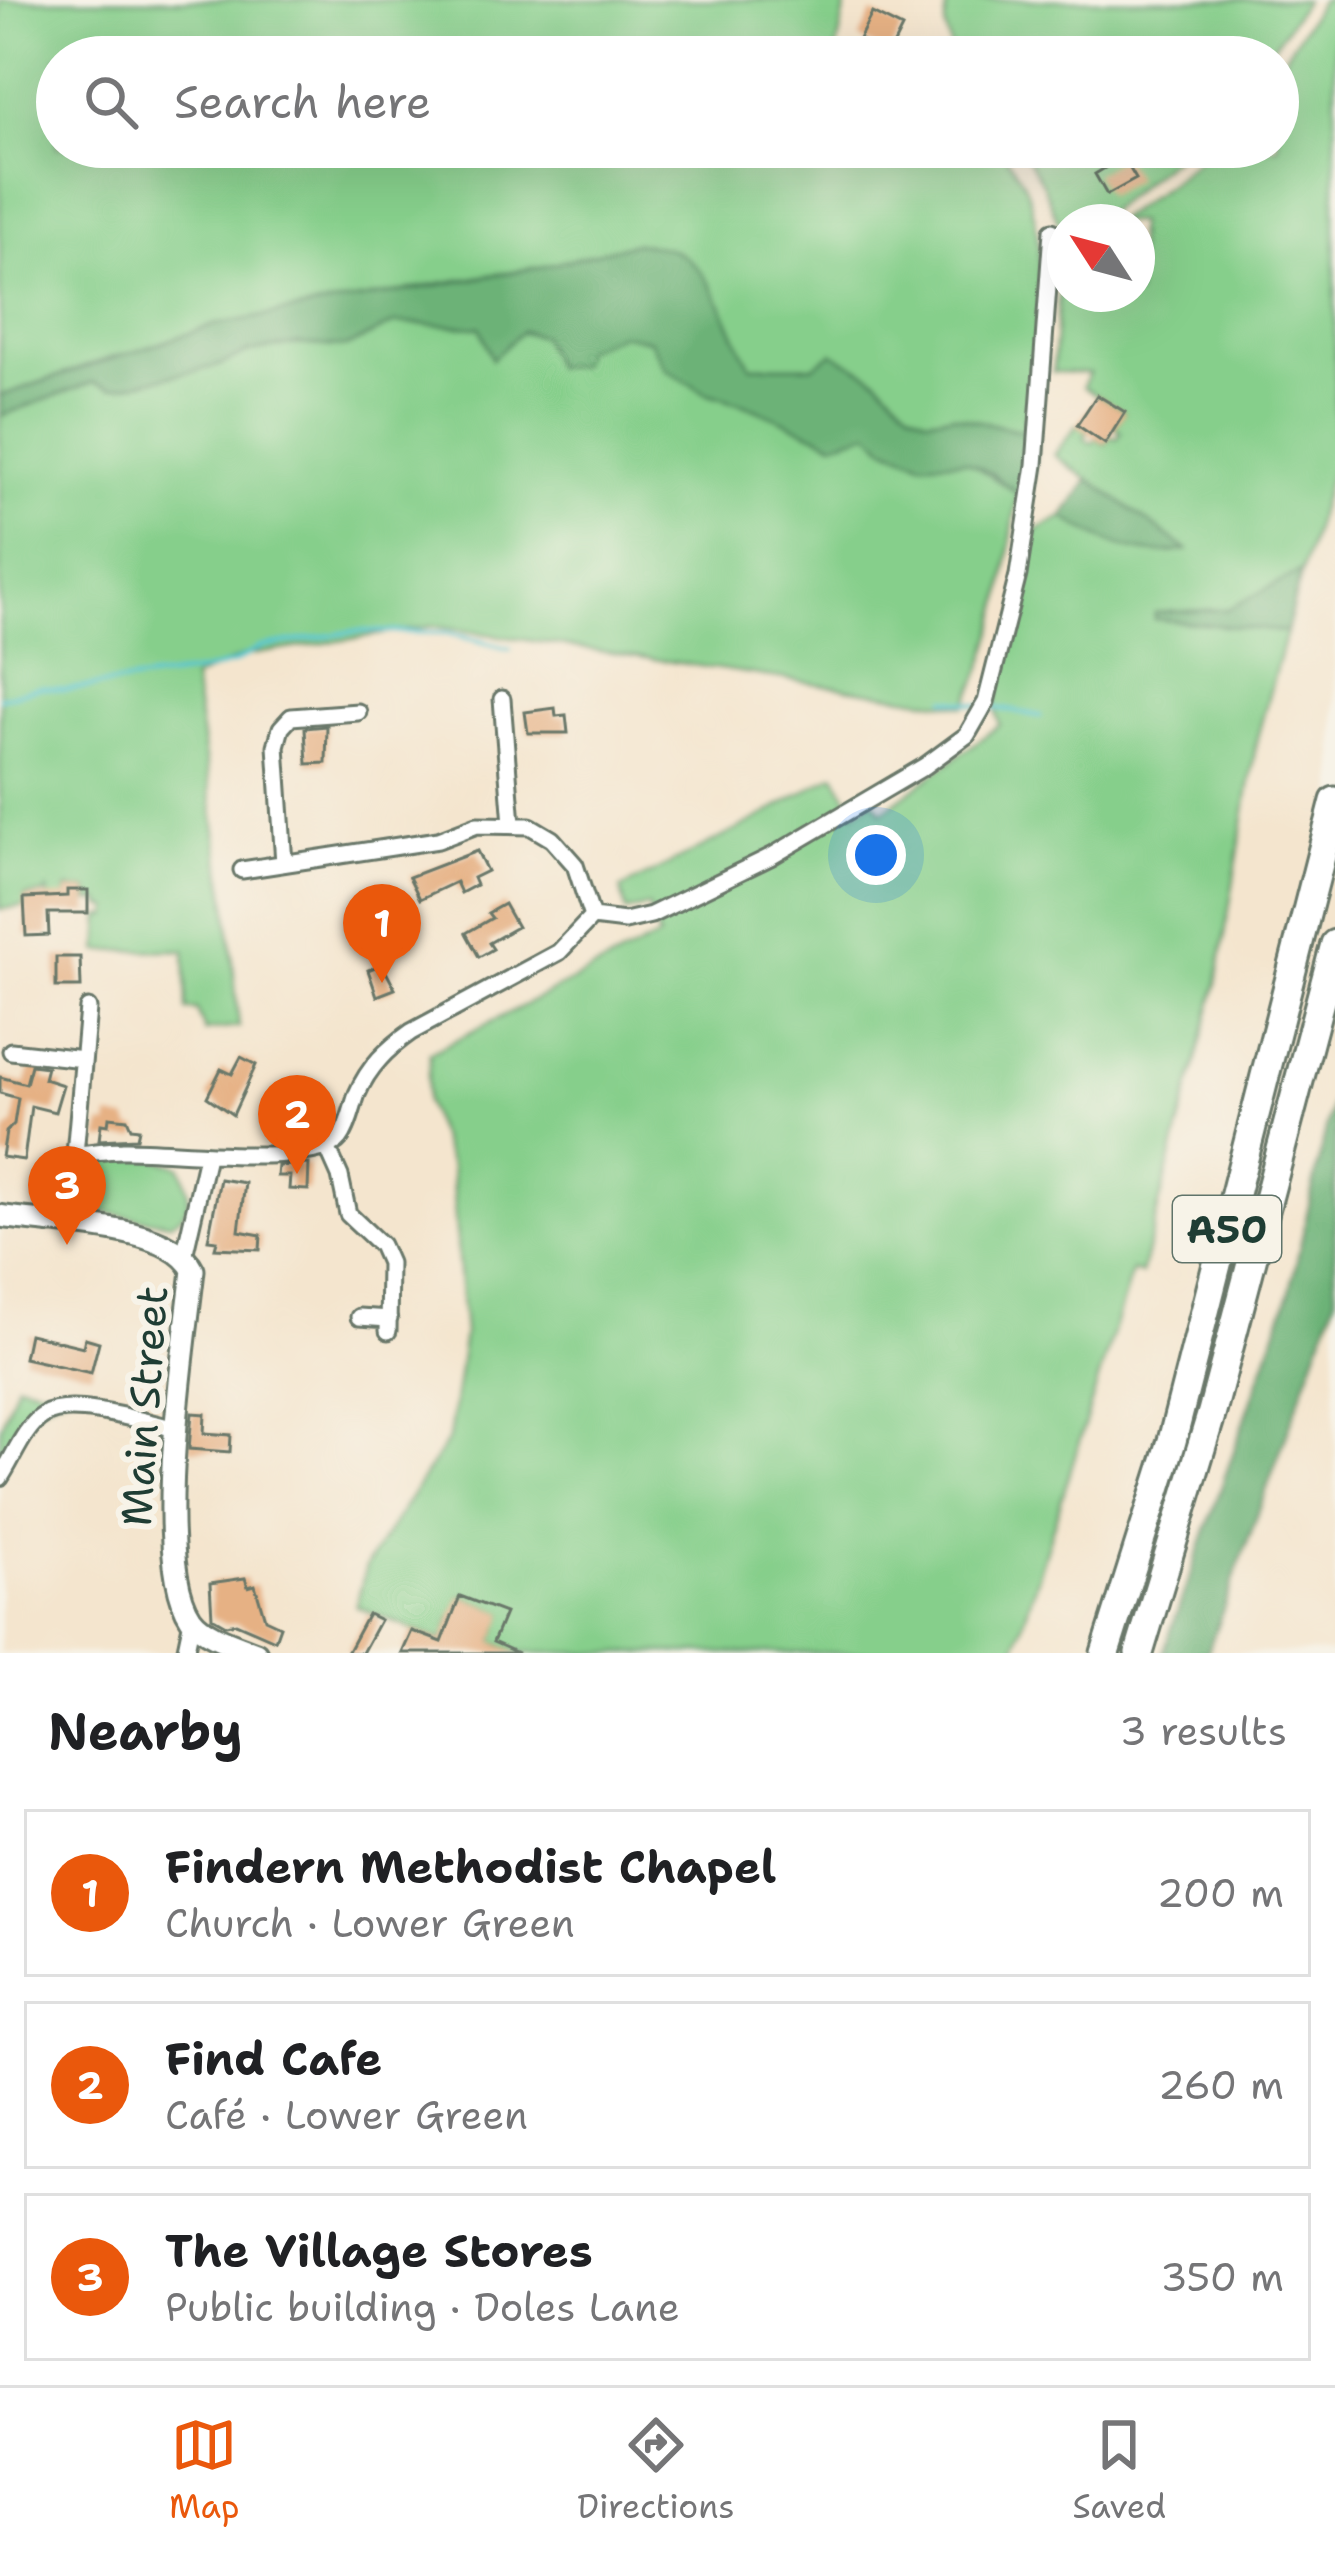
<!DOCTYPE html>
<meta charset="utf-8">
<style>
body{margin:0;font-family:"Shantell Sans",sans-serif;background:#f6f6f6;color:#202124}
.compass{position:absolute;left:1047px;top:204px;width:108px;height:108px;border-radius:50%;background:#fff;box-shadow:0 12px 48px #0002;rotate:306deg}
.you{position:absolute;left:876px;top:855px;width:42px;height:42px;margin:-30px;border:9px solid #fff;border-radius:50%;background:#1a73e8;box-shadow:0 0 0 18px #1a73e833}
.badge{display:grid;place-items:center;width:78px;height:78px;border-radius:50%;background:#ea580c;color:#fff;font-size:39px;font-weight:700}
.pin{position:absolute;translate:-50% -99px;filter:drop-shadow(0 3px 6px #0008)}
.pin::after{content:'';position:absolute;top:63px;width:42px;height:36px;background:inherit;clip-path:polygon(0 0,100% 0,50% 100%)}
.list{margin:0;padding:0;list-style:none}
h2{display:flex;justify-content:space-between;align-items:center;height:156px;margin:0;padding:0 48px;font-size:51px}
h2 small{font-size:39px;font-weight:400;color:#757577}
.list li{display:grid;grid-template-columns:78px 1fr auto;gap:36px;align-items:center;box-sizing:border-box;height:168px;margin:0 24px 24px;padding:0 24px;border:3px solid #e0e0e0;border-radius:0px}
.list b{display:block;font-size:45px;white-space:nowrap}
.list p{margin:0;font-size:39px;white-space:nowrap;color:#757577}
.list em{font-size:39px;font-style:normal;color:#757577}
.icon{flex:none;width:66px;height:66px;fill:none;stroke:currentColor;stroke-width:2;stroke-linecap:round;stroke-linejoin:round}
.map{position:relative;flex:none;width:1335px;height:1653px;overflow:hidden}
.search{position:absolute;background:#fff;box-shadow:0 12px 48px #0002;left:36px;right:36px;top:36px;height:132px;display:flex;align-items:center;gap:30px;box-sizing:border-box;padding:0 42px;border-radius:66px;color:#757577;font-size:45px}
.sheet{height:732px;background:#fff}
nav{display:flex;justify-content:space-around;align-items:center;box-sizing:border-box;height:168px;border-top:3px solid #e0e0e0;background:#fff;font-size:33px;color:#757577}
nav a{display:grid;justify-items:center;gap:6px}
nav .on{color:#ea580c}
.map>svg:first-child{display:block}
.green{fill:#86cf8b;stroke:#528660;stroke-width:3}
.forest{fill:#6cb277;stroke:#467856;stroke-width:3}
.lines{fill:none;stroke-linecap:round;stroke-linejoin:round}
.stream{stroke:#59c6cf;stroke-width:4.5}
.building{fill:#e6b184}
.street-casing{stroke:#6a786a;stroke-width:21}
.secondary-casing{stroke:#6a786a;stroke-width:27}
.highway-casing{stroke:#6a786a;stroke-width:33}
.street{stroke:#fff;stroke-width:15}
.secondary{stroke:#fff;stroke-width:21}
.highway{stroke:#fff;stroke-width:27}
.labels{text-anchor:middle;stroke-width:12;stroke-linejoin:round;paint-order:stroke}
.shield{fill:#f7f3e8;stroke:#60746a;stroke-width:3}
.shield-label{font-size:39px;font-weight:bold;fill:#1f3d34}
.street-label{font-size:42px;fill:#1f3d34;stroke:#f7f3e8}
</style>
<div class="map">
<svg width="1335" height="1653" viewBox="0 0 1335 1653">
<rect width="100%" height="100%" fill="#f7f3e8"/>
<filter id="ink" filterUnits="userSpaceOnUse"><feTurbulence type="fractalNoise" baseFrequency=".00833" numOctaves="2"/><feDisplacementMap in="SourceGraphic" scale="24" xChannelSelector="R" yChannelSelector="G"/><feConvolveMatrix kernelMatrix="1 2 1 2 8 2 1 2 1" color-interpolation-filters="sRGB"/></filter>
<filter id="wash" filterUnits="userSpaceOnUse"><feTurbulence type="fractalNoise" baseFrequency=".004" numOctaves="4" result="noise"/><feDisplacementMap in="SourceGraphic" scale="48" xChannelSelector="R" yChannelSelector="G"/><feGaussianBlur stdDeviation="2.7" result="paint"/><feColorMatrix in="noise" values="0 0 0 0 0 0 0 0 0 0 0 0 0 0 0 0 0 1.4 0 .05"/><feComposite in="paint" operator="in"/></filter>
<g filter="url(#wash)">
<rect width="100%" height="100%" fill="#f4e5ce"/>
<path class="green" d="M 0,0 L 847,0 L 835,57 L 57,57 L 57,147 L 998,147 C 1007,159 1019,172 1025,186 C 1054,253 1033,361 1023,431 L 953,415 L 927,418 L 910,410 L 878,379 L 813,366 L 751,366 L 733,338 L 722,305 L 635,243 L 546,266 L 433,284 L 113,357 L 0,396 Z
M 947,0 L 1305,0 L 1266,57 L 953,57 L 945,25 Z
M 1321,0 L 1335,0 L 1335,456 L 1302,571 L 1228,609 L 1156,613 L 1155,619 L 1286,632 L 1257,738 L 1217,983 L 1141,1274 L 1132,1271 L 1014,1653 L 520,1653 L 493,1642 L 504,1613 L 461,1596 L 442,1641 L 356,1606 L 366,1566 L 449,1438 L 464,1334 L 451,1168 L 426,1102 L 430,1053 L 659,937 L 648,906 L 626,912 L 621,889 L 758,819 L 835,774 L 855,813 L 873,800 L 882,812 L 1000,725 L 995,707 L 1036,530 L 1063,517 C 1102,541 1139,560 1186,550 L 1054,455 L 1077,425 L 1088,432 L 1084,438 L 1092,443 L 1096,439 L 1105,444 L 1111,436 L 1117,439 L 1121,432 L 1115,428 L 1124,412 L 1083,387 L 1089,373 L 1053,372 L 1063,238 L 1065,294 L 1137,294 L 1137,222 L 1114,222 L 1170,183 L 1212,147 L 1278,147 L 1278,67 Z
M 1020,147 L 1186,147 L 1106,213 L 1059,224 L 1043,185 Z
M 395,323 L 480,327 L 542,336 L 554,367 L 584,349 L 621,334 L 650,340 L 666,369 L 706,393 L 870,432 L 922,462 L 965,460 L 1017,493 C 1008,567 1000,639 965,706 L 433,626 L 243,656 L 193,679 L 228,911 L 239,1027 L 205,1031 L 197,1010 L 187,1010 L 185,950 L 99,951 L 101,916 L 109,916 L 110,908 L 102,906 L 101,901 L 89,901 L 89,890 L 67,889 L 66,900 L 50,911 L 47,890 L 44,894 L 25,896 L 25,906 L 0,909 L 0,416 L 93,382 L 113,388 L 218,366 L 248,352 L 297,344 L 346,347 Z
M 126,1157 L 154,1159 L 180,1166 C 190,1187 195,1212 170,1223 L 71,1207 C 71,1173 94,1158 126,1157 Z
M 17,1383 L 67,1394 C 33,1405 16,1423 0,1456 L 0,1429 Z"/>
<path class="forest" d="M 635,243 C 647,245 663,245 673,250 C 716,269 728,330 751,366 L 813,366 L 833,353 L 878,379 L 910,410 L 927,418 L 953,415 L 1038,435 L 1029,502 L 991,473 L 965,461 L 922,462 L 883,446 L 870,432 L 834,443 L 749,406 L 706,393 L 666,369 L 650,340 L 621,334 L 584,349 L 580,365 L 554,367 L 541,336 L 522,331 L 492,359 L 480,327 L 395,323 L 346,347 L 297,344 L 248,352 L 218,366 L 113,388 L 93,382 L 0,416 L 0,396 L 214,325 L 546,266 Z
M 1089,479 L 1187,550 C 1140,560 1103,542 1063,517 Z
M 1302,571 L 1286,632 L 1154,619 L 1155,613 L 1228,609 Z
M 1335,1088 L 1335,1296 L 1331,1312 L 1207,1653 L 1163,1653 L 1290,1291 Z"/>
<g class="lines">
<path class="stream" d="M 0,698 L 40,687 L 65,690 L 200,672 L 234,663 L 261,647 L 356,631 L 448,633 L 510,649
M 946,699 L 1040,716"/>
</g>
<g id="blocks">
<path class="building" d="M 872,13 L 902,28 L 889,54 L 859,39 Z
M 1123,157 L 1136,179 L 1107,195 L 1095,174 Z
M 1097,395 L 1125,412 L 1105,444 L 1077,425 Z
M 555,708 L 556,716 L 566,715 L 568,733 L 528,733 L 525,712 Z
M 327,726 L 326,763 L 307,764 L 305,728 Z
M 477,851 L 487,871 L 473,878 L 476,885 L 461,893 L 456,882 L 420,899 L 409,877 Z
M 67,890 L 88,890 L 88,913 L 48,913 L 49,935 L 26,936 L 24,898 L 67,896 Z
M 504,904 L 517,927 L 489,943 L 493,949 L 479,957 L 466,933 L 492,918 L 488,913 Z
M 56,957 L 80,957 L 81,987 L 56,987 Z
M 382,964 L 395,989 L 377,996 L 368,970 Z
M 241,1057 L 256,1065 L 233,1115 L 207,1097 L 221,1069 L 232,1074 Z
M 31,1065 L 47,1067 L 44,1079 L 63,1085 L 55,1112 L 31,1106 L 24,1160 L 2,1157 L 6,1132 L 14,1124 L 18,1098 L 0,1093 L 0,1077 L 26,1084 Z
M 109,1117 L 127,1119 L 131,1128 L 139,1129 L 137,1138 L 99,1140 L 101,1124 L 108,1125 Z
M 309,1164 L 308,1190 L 289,1189 L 290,1176 L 277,1176 L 278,1166 Z
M 220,1179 L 245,1183 L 239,1231 L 261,1235 L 260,1250 L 215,1248 L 217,1241 L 208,1240 Z
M 29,1334 L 83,1347 L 85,1338 L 99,1342 L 91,1373 L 24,1358 Z
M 192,1413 L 205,1414 L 204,1433 L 231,1435 L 230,1452 L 189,1449 Z
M 245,1578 L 248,1587 L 255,1585 L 265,1619 L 280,1626 L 275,1640 L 236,1623 L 226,1625 L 212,1617 L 210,1583 Z
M 460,1596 L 505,1613 L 493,1642 L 518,1653 L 402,1653 L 412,1631 L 442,1642 Z
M 368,1614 L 380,1620 L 362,1653 L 347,1653 Z"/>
</g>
</g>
<g filter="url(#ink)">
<use href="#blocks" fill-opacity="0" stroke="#6a786a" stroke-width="3"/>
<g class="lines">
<defs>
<path id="street" d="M 502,699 L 512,824
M 284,863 L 276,746 L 281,728 L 291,717 L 358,712
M 242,870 L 438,840 L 477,825 L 530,826 L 552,839 L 575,865 L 592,917
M 592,917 L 625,921 L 651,915 L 772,856 L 925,766 L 967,735 L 986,702 L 1018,575 L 1035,465 L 1052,231
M 11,1051 L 83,1059
M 328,1149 L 340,1176 L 348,1214 L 381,1245 L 389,1263 L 388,1331
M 75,1154 C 91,1153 106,1150 122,1150 C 164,1148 316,1169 340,1138 C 349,1126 352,1108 357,1094 C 369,1066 387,1049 411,1032 L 559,952 L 592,917
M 50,1225 L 75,1154 L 88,1008
M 184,1256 L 207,1156
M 359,1317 L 389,1319
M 0,1478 C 13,1459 24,1427 44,1415 C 70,1398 146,1422 176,1429
M 185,1653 L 192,1620"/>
<path id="secondary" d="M 0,1216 C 48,1224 170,1223 193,1270 C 185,1344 151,1559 191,1618 C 204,1636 236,1645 256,1653"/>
<path id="highway" d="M 1105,1653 L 1172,1441 L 1335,801
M 1139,1653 L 1212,1412 L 1335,944"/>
</defs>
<use href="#street" class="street-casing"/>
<use href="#secondary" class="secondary-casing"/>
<use href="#highway" class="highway-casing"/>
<use href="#street" class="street"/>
<use href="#secondary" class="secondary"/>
<use href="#highway" class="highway"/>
</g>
</g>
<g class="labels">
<rect class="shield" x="1173" y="1196" width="108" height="66" rx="9"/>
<g class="shield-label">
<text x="1227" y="1243">A50</text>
</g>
<g class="street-label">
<text transform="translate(144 1406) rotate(-86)" y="15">Main Street</text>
</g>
</g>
</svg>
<svg class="compass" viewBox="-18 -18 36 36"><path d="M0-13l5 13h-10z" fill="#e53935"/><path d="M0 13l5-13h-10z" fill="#757577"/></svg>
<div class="you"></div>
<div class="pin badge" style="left:382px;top:983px">1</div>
<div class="pin badge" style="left:297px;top:1174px">2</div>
<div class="pin badge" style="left:67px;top:1245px">3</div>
<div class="search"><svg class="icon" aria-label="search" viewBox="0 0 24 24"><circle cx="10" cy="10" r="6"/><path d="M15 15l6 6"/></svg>Search here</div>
</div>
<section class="sheet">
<h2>Nearby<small>3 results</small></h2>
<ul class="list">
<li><span class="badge">1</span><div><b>Findern Methodist Chapel</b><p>Church · Lower Green</p></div><em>200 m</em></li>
<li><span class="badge">2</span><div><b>Find Cafe</b><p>Café · Lower Green</p></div><em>260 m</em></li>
<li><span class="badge">3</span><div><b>The Village Stores</b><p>Public building · Doles Lane</p></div><em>350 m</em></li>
</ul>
</section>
<nav>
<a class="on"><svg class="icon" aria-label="map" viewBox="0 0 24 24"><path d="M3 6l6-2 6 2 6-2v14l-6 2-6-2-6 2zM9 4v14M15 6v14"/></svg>Map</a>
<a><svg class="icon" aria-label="directions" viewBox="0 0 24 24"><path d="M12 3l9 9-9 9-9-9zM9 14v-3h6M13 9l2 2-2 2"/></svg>Directions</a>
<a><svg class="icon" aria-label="saved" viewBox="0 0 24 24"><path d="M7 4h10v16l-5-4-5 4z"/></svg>Saved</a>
</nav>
